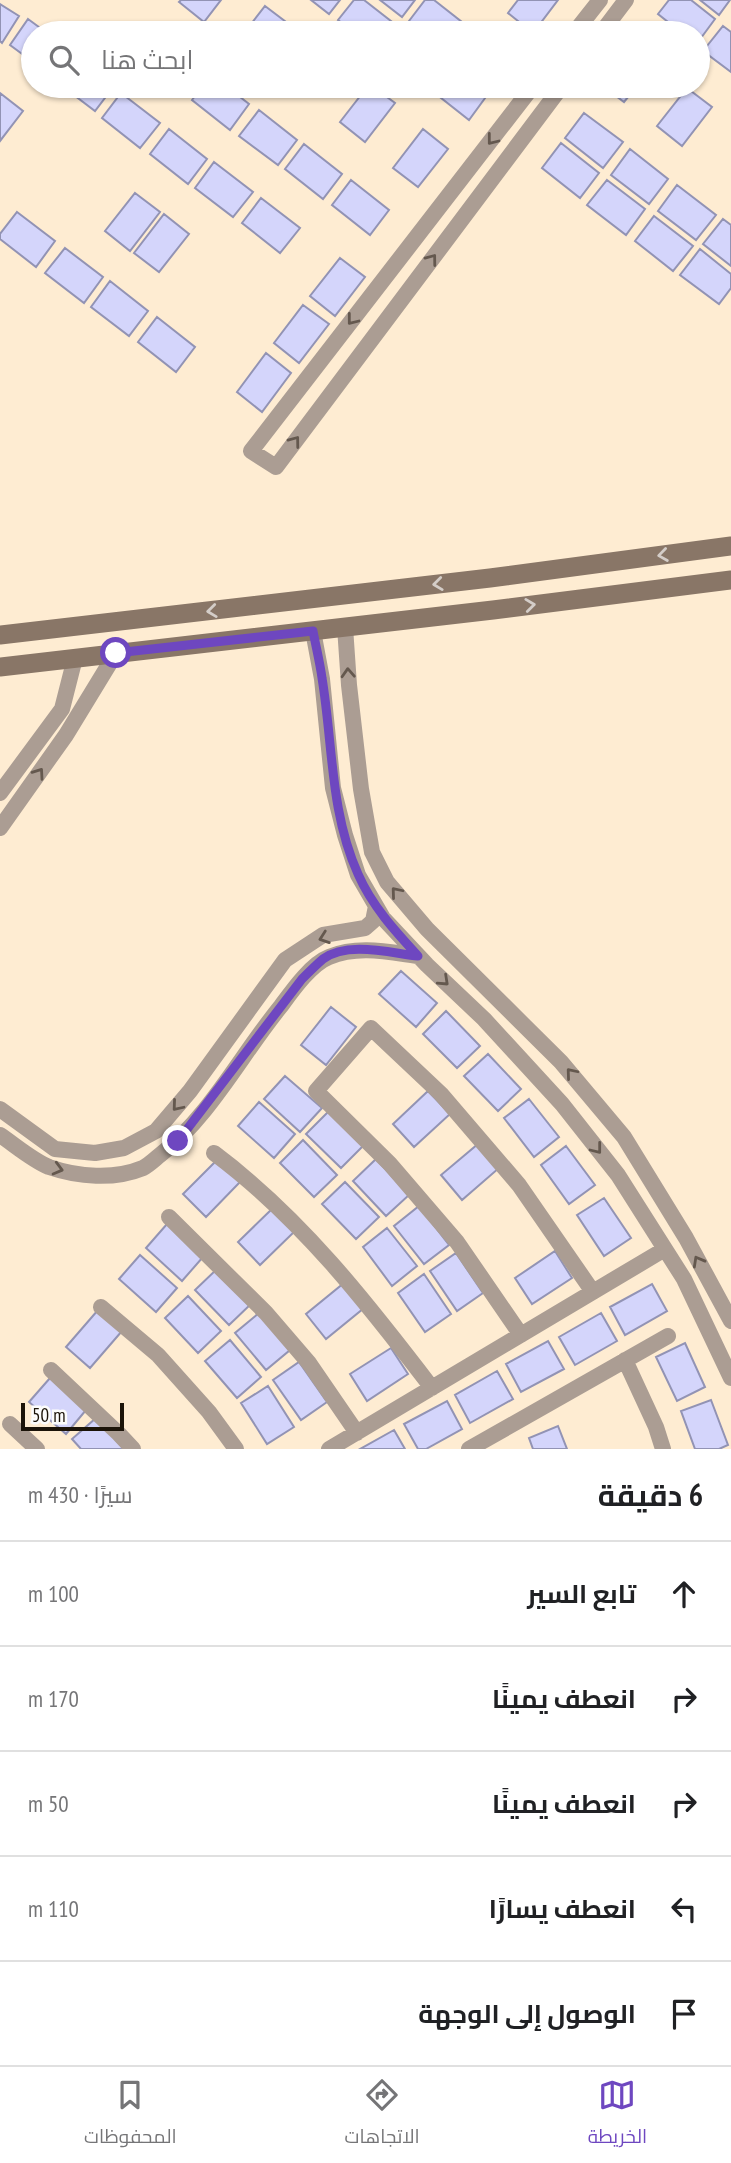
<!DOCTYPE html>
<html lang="ar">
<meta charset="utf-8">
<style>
body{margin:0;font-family:"PT Sans Narrow",Cairo,sans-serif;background:#f2f2f2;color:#202124;direction:rtl}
.scale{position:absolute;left:21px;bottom:18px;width:103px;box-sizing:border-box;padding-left:7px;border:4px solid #1c1409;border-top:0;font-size:19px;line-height:24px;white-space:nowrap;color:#1c1409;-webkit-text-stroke:5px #fcfcfc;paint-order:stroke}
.stop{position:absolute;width:21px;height:21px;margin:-16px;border:5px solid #6e47c0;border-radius:50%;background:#fff}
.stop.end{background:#6e47c0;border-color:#fff;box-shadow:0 2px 7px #0008}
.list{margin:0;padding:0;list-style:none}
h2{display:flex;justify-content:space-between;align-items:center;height:91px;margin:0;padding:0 28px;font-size:30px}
h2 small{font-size:23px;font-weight:400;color:#757577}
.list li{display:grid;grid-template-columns:46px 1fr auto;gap:21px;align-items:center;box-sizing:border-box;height:105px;padding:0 28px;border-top:2px solid #e0e0e0}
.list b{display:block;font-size:26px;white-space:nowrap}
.list em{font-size:23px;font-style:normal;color:#757577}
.icon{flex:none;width:38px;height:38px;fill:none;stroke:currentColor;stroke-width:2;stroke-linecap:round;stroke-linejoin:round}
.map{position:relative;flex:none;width:731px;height:1449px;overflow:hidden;direction:ltr}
.search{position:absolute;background:#fff;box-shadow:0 2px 5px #0004;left:21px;right:21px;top:21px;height:77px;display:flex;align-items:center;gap:18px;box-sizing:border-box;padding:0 24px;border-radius:38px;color:#757577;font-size:26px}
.sheet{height:616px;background:#fff}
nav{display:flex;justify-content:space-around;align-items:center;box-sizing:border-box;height:98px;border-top:2px solid #e0e0e0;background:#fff;font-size:19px;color:#757577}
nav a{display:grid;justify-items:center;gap:4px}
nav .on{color:#6e47c0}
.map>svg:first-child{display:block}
.building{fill:#d4d5fb;stroke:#9293b4;stroke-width:2}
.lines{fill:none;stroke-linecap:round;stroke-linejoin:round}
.minor{stroke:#ab9d93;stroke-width:16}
.secondary{stroke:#897667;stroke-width:19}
.oneway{stroke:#64584e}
.oneway2{stroke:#d4cdc8}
.route{stroke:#6e47c0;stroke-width:9}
</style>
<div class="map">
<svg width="731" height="1449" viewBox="0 0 731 1449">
<rect width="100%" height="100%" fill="#feecd2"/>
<path class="building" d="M 181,0 L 221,0 L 204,22 L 179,2 Z
M 311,0 L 340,0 L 329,14 Z
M 354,0 L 364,0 L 396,25 L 390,33 L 355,33 L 338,20 Z
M 380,0 L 415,0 L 402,17 Z
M 425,0 L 434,0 L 467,26 L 461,33 L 425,33 L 409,21 Z
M 518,0 L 558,0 L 533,33 L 508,13 Z
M 669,0 L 691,0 L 715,19 L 698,42 L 698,33 L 682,33 L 658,14 Z
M 700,0 L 730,0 L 719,15 Z
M 0,4 L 19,16 L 2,43 L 0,41 Z
M 265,6 L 290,25 L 284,33 L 244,33 Z
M 28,19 L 47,33 L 33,33 L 33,62 L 10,45 Z
M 723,26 L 731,32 L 731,72 L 703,51 Z
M 62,86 L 114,86 L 95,111 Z
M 203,86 L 226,86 L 249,104 L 230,130 L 192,100 Z
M 368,86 L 372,86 L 395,103 L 365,142 L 340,122 Z
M 434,86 L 477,86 L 488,94 L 469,120 L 431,90 Z
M 603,86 L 637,86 L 624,102 Z
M 687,88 L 712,107 L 682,146 L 657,126 Z
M 0,93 L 23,111 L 0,141 Z
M 121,93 L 160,123 L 140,148 L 102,118 Z
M 259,110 L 297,140 L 278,165 L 239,136 Z
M 584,113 L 623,142 L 603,168 L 565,138 Z
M 169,129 L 207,159 L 188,184 L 150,154 Z
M 423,129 L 448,149 L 418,187 L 393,168 Z
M 561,143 L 599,173 L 580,198 L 542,168 Z
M 304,144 L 342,174 L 323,199 L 285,169 Z
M 630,149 L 668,179 L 649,204 L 611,175 Z
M 214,162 L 253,192 L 233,217 L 195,188 Z
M 351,180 L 389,210 L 370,235 L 332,205 Z
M 607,180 L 645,209 L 626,235 L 587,205 Z
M 677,185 L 716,215 L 696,240 L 658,211 Z
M 135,193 L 160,212 L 130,251 L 105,231 Z
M 261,198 L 300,228 L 280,253 L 242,223 Z
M 17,212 L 55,241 L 36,267 L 0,239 L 0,234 Z
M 164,214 L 189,234 L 159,272 L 134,253 Z
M 654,216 L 693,246 L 673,271 L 635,241 Z
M 723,219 L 731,225 L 731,266 L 703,244 Z
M 65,248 L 103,277 L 84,303 L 45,273 Z
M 700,249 L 731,274 L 731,288 L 719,304 L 680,275 Z
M 340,258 L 365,277 L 335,316 L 310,296 Z
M 110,281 L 148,311 L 129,336 L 91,307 Z
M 303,305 L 329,324 L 299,363 L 274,343 Z
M 157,317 L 195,347 L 176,372 L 138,342 Z
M 266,353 L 291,373 L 262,412 L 237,392 Z
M 401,971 L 437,1003 L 416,1027 L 379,994 Z
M 331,1007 L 356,1027 L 326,1065 L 301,1045 Z
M 446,1011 L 480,1046 L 457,1068 L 423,1034 Z
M 488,1054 L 521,1089 L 498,1111 L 464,1076 Z
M 285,1076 L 322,1108 L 300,1132 L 264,1099 Z
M 428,1091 L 450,1114 L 414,1147 L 393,1124 Z
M 529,1099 L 559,1137 L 534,1157 L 504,1118 Z
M 259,1102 L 295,1134 L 274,1158 L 238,1126 Z
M 329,1111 L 363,1146 L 341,1168 L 306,1134 Z
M 303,1140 L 337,1175 L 314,1197 L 280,1163 Z
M 478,1144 L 499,1168 L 462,1200 L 441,1175 Z
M 566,1146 L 595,1185 L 569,1204 L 541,1165 Z
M 376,1159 L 409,1195 L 386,1216 L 353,1181 Z
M 217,1160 L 240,1182 L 206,1217 L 183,1194 Z
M 345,1182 L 379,1217 L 356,1239 L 322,1204 Z
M 604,1198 L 631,1238 L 604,1256 L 577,1215 Z
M 419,1206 L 449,1245 L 424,1264 L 394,1226 Z
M 273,1208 L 295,1231 L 260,1265 L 238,1242 Z
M 167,1224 L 203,1257 L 182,1281 L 146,1248 Z
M 387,1228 L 417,1266 L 392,1286 L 363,1247 Z
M 555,1251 L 572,1278 L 532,1304 L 515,1278 Z
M 456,1253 L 483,1293 L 457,1311 L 430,1271 Z
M 140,1255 L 177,1288 L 156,1312 L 119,1279 Z
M 218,1268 L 252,1303 L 229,1325 L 195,1290 Z
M 424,1274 L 451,1314 L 425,1332 L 398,1293 Z
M 344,1283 L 364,1308 L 326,1339 L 306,1314 Z
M 652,1284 L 667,1311 L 625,1335 L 610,1307 Z
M 188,1296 L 221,1331 L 198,1353 L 165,1318 Z
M 98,1310 L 122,1331 L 90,1368 L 66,1347 Z
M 259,1313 L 290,1350 L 266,1370 L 235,1333 Z
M 601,1313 L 617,1341 L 575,1365 L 559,1337 Z
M 230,1340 L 261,1377 L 237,1398 L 205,1361 Z
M 548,1341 L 564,1369 L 521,1392 L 506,1364 Z
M 685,1343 L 705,1387 L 677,1401 L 656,1357 Z
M 391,1348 L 408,1374 L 367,1401 L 350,1374 Z
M 299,1362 L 327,1402 L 301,1420 L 273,1380 Z
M 497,1371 L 513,1399 L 470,1423 L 455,1395 Z
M 50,1378 L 86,1410 L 66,1434 L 29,1402 Z
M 268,1386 L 294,1427 L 267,1444 L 241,1403 Z
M 711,1400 L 728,1445 L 719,1449 L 695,1449 L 681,1411 Z
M 447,1401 L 462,1429 L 426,1449 L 418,1449 L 404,1424 Z
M 96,1418 L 124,1449 L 81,1449 L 72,1439 Z
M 558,1426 L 567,1449 L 533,1449 L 529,1438 Z
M 394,1430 L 405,1449 L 360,1449 Z"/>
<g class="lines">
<path class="minor" d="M 574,33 L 600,0
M 601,33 L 626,0
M 533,86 L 251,451 L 276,467 L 562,86
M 345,627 L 349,685 L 361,789 L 372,852 L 387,882 L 427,929 L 561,1062 L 624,1137 L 686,1238 L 731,1321
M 313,631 L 322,679 L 333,788 L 345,835 L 358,875 L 383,918 L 427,965 L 484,1019 L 562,1104 L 618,1175 L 684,1279 L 731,1378
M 0,793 L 62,709 L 75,658
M 0,828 L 66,735 L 116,653
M 0,1109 L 55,1149 L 95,1153 L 124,1148 L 156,1131 L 190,1091 L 285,960 L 323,935 L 365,928 L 373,921 L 376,906
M 0,1135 C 15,1145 32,1160 49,1167 C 78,1177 114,1180 143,1168 C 149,1165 155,1159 160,1155 C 210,1116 241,1055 281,1006 C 292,991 311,964 329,957 C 358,945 388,952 418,956
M 214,1153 C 301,1218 367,1303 432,1388
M 169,1217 L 266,1313 L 309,1363 L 357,1433
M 101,1307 L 158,1355 L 209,1412 L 236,1449
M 521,1335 L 457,1242 L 390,1164 L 316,1091 L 371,1028 L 441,1094 L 519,1185 L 593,1292
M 625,1360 L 656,1427 L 663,1449
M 51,1370 L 119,1434 L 133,1449
M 10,1424 L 37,1449
M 329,1449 L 665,1249
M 469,1449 L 668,1336"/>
<path class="secondary" d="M 0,635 L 490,578 L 731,546
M 0,667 L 493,610 L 731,580"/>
</g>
<defs><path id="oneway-chevron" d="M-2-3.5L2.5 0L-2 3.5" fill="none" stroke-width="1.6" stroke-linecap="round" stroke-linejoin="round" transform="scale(1.75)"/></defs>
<g class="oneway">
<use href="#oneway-chevron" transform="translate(492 140) rotate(128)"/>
<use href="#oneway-chevron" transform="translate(432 259) rotate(-53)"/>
<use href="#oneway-chevron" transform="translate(352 320) rotate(128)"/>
<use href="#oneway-chevron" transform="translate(295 441) rotate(-53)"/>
<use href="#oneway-chevron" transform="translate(348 673) rotate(-93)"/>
<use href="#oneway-chevron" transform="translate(39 773) rotate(-55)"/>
<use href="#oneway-chevron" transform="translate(396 892) rotate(-130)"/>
<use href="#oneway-chevron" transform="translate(324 938) rotate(161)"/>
<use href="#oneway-chevron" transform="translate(444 981) rotate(43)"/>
<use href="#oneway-chevron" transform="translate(571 1073) rotate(-130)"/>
<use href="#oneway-chevron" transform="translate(177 1106) rotate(130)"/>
<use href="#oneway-chevron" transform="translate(597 1149) rotate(52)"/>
<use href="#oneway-chevron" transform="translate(58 1169) rotate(15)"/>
<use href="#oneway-chevron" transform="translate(698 1261) rotate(-119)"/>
</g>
<g class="oneway2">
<use href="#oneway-chevron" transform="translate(663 555) rotate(172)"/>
<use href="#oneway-chevron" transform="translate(438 584) rotate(173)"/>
<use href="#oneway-chevron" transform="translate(530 605) rotate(-7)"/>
<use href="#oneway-chevron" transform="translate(212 611) rotate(173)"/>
</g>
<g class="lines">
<path class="route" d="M 116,653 L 313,631 C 316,647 320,663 322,678 C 333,744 330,812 358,874 C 372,906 395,931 418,956 C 390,953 348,941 323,959 C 316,965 309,972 302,979 L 178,1141"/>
</g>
</svg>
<div class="scale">50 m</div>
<div class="stop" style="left:116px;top:653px"></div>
<div class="stop end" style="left:178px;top:1141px"></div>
<div class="search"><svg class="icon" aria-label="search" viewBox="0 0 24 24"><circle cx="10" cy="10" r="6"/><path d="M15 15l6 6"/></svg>ابحث هنا</div>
</div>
<section class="sheet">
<h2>6 دقيقة<small>سيرًا · 430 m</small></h2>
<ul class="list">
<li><svg class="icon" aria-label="ahead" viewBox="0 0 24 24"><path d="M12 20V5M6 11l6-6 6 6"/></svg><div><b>تابع السير</b></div><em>100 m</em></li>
<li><svg class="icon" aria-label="right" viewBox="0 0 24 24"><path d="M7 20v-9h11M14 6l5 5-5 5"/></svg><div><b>انعطف يمينًا</b></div><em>170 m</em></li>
<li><svg class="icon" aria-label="right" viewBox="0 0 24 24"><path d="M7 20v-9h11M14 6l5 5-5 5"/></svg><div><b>انعطف يمينًا</b></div><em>50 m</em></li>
<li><svg class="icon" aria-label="left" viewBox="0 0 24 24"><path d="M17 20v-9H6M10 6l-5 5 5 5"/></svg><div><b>انعطف يسارًا</b></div><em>110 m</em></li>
<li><svg class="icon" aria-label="arrive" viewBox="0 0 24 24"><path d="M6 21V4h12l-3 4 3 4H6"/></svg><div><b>الوصول إلى الوجهة</b></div></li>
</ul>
</section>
<nav>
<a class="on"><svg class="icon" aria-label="map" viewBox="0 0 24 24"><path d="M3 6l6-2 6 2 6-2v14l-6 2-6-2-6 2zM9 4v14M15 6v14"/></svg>الخريطة</a>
<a><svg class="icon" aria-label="directions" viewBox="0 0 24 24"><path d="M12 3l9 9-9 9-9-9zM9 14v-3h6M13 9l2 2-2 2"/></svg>الاتجاهات</a>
<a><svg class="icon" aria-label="saved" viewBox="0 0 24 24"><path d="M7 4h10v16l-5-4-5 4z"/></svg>المحفوظات</a>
</nav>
